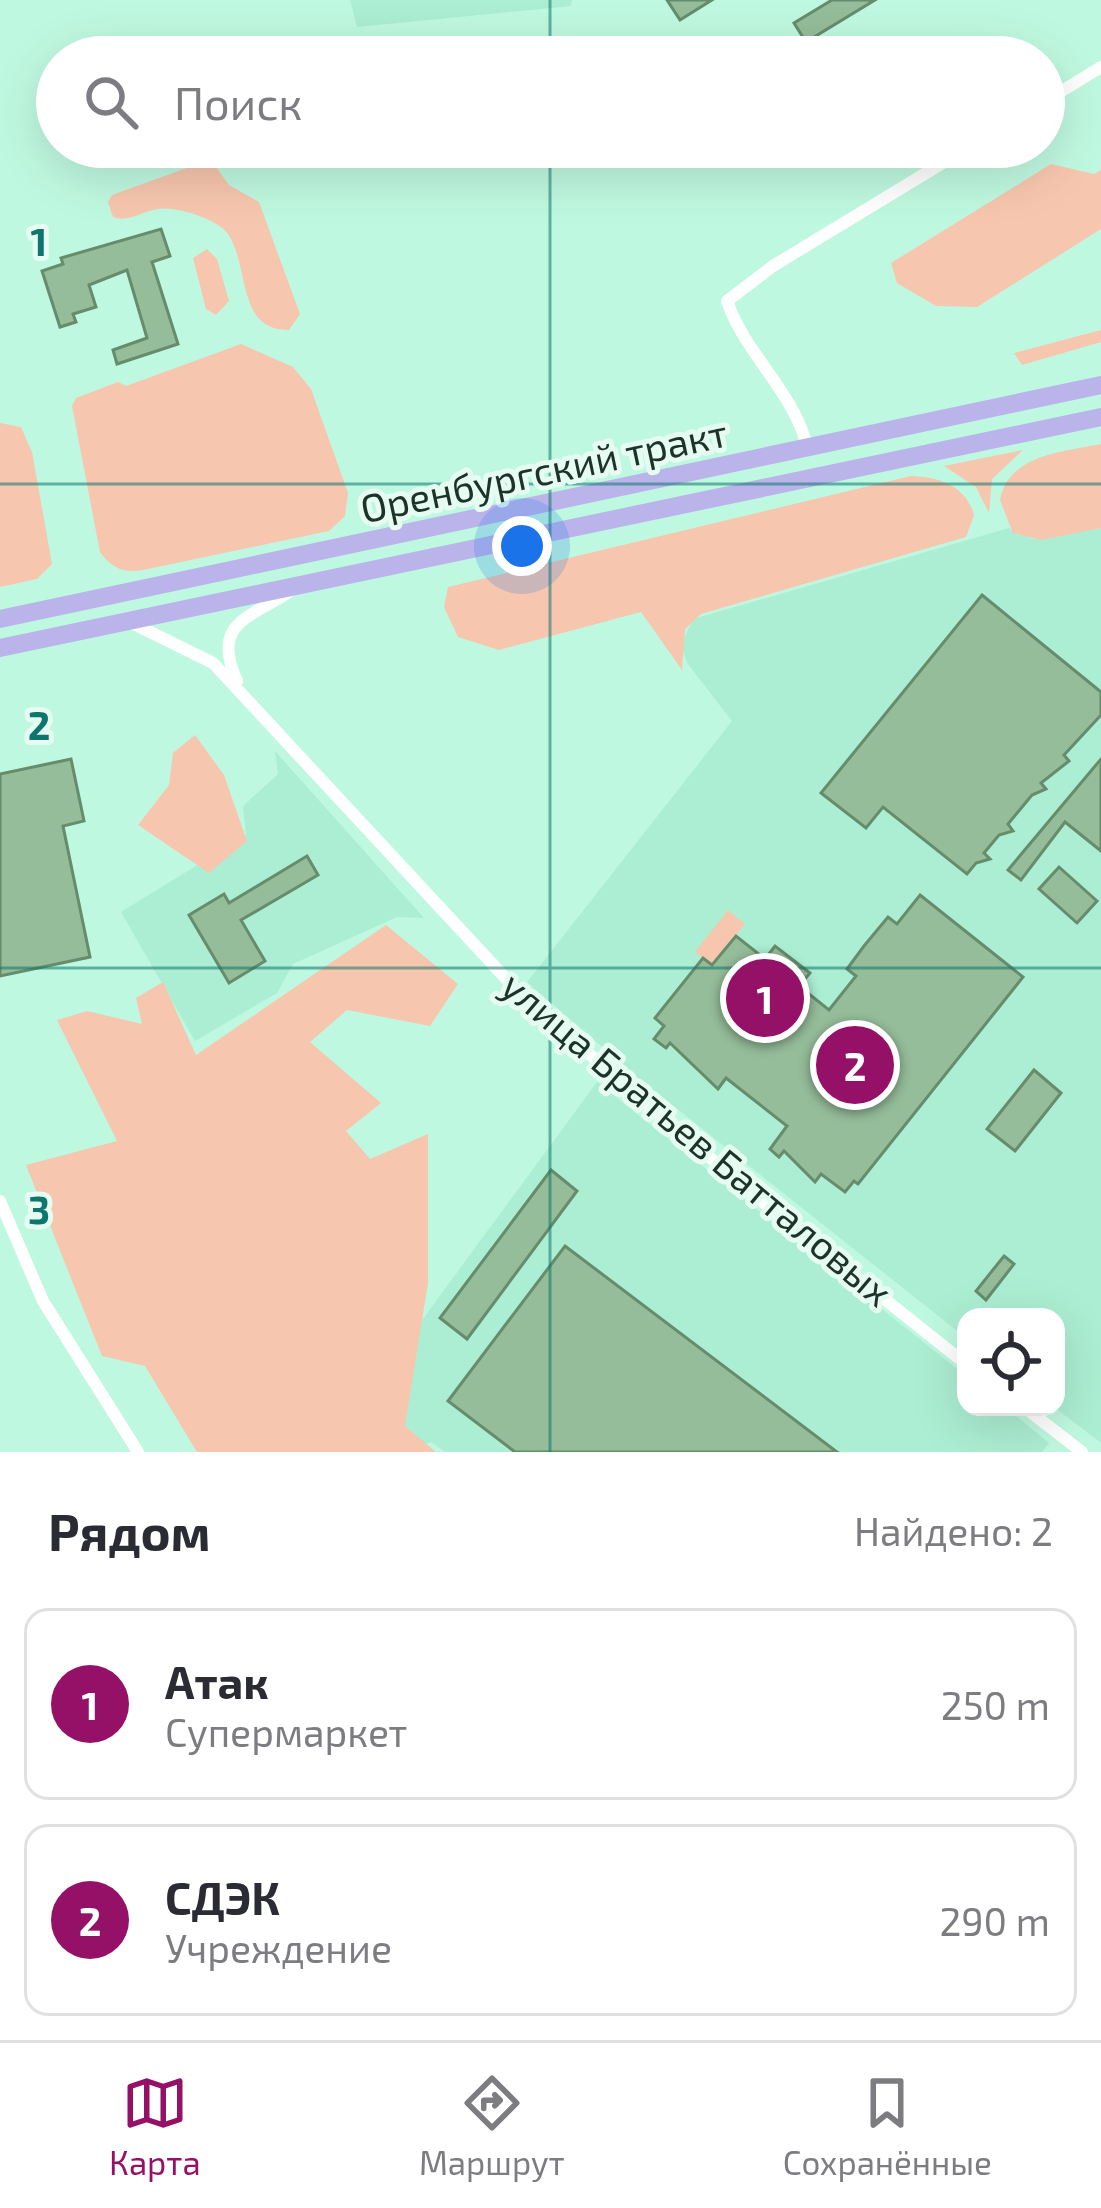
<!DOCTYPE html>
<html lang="ru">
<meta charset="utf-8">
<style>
body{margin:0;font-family:"Exo 2",sans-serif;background:#f2f2f3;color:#2b2b33}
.controls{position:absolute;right:36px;bottom:36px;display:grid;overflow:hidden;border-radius:24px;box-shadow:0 12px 48px #0002}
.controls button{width:108px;height:108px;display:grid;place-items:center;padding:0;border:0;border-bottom:3px solid #e1e1e2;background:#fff;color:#2b2b33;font:60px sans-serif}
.you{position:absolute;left:522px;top:546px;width:42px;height:42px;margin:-30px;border:9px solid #fff;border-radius:50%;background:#1a73e8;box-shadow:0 0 0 18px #1a73e833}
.badge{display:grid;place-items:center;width:78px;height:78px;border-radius:50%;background:#951067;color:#fff;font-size:39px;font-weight:700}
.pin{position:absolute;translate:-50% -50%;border:6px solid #fff;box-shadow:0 3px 12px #0006}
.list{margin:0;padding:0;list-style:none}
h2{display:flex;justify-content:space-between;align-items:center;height:156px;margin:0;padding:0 48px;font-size:51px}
h2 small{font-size:39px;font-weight:400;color:#7c7c81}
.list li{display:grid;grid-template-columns:78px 1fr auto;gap:36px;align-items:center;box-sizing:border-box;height:192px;margin:0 24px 24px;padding:0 24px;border:3px solid #e1e1e2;border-radius:24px}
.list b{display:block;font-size:45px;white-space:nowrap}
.list p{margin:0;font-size:39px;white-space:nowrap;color:#7c7c81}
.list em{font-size:39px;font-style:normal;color:#7c7c81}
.icon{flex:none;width:66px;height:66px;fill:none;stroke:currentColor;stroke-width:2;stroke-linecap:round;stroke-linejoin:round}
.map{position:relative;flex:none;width:1101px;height:1452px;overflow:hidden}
.search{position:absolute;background:#fff;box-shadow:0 12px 48px #0002;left:36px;right:36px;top:36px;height:132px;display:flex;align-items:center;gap:30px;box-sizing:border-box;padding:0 42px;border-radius:66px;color:#7c7c81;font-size:45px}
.sheet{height:588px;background:#fff}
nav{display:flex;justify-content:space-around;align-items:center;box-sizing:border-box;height:168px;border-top:3px solid #e1e1e2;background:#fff;font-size:33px;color:#7c7c81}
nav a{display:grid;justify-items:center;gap:6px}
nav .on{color:#951067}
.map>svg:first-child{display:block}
.built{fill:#aceed3}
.green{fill:#f7c6ae}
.building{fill:#95bd99;stroke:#668c6b;stroke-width:3}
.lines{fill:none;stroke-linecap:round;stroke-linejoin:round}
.minor{stroke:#fff;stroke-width:12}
.primary{stroke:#bbb4eb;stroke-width:18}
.grid{fill:none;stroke:#0f766e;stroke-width:3;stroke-opacity:0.55}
.labels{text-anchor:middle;stroke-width:10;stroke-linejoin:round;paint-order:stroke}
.street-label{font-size:39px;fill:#1d332a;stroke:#e6fcf3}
.grid-label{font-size:39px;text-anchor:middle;font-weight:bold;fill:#0f766e;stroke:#e6fcf3;stroke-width:10;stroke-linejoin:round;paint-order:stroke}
</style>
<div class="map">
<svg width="1101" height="1452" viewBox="0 0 1101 1452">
<rect width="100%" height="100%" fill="#bff8e0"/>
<path class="built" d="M 350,0 L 572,0 L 571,6 L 357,27 Z
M 1009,528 L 1033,539 L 1101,528 L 1101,1443 L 1054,1407 L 1056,1317 L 966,1317 L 966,1338 L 637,1077 L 527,982 L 732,721 L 687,663 L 681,645 L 693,619 Z
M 275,751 L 424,918 L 397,917 L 293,964 L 277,993 L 195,1041 L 121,912 L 246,835 L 243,806 L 278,774 Z
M 597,1082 L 966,1376 L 966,1407 L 1005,1407 L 1049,1443 L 1042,1452 L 445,1452 L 431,1442 L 414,1449 L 361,1403 Z"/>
<path class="green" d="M 214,164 L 229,185 L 259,202 L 300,314 L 289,330 C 236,331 250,266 228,234 C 217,219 177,206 158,209 C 141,211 130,223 113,217 L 108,202 L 112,195 L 195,165 Z
M 1051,164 L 1094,174 L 1101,170 L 1101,229 L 977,307 L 936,306 L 897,283 L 891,263 Z
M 207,249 L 217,259 L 229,301 L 216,315 L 206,309 L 193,258 Z
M 1101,330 L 1101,342 L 1022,365 L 1014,353 Z
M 241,344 L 293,367 L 311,389 L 348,493 L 345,516 L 329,531 L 143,570 C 123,573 113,569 100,552 L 72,406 L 76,398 L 118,382 L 126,386 Z
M 0,423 L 21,427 L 32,452 L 52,564 L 37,579 L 0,587 Z
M 1101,444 L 1101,528 L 1041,540 L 1013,533 L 1000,500 C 1009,454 1063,452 1101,444 Z
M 1023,450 L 992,479 L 989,513 L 976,487 L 944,466 Z
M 911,476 C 940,477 966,486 974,515 L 966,537 L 701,614 L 685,629 L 682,670 L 641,612 L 499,650 L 458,637 L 444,607 L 448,587 Z
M 195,735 L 224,775 L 247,841 L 209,873 L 138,825 L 169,785 L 173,753 Z
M 728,910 L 745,924 L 712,965 L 695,952 Z
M 386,925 L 458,984 L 430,1026 L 347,1010 L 310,1042 L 381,1103 L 346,1131 L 370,1159 L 428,1134 L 428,1283 L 405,1426 L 436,1452 L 197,1452 L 145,1366 L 102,1356 L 26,1165 L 117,1141 L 57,1020 L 87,1011 L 142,1024 L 136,998 L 163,982 L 196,1055 Z"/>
<path class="building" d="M 667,0 L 712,0 L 680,20 Z
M 832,0 L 875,0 L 806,42 L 794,23 Z
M 161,229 L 170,256 L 152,262 L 178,344 L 117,364 L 113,350 L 147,338 L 127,270 L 89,285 L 96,307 L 73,314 L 76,322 L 60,327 L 42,271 L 63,264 L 61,258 Z
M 982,595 L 1101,692 L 1101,715 L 1064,755 L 1069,761 L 1041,783 L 1046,789 L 1032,795 L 1008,824 L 1013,831 L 999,835 L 984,853 L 990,859 L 976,863 L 967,874 L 883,807 L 866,828 L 821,793 Z
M 71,759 L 84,821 L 63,826 L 90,957 L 0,976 L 0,774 Z
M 1101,759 L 1101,851 L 1065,822 L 1021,880 L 1008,870 Z
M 307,856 L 318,875 L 241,920 L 265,961 L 229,983 L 189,915 L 224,894 L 229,903 Z
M 1059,867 L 1097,901 L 1077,923 L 1039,889 Z
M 920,895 L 1023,977 L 858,1184 L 854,1181 L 845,1192 L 821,1174 L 815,1182 L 784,1151 L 779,1157 L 770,1149 L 787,1126 L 726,1078 L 718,1089 L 670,1043 L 666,1048 L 654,1039 L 664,1026 L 655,1018 L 703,958 L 712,965 L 736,936 L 765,959 L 775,946 L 810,973 L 799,986 L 829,1010 L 856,976 L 847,969 L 864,946 L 888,917 L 897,924 Z
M 1034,1070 L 1061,1093 L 1015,1151 L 987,1129 Z
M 551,1170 L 577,1191 L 467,1339 L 440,1318 Z
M 565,1246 L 837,1452 L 515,1452 L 448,1401 Z
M 1004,1256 L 1014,1264 L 986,1300 L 976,1291 Z"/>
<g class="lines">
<path class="minor" d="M 1044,102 L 1101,67
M 808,450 C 795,392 746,356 727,301 L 773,266 L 969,147
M 132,623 L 213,663 L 524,998 L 755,1196 L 966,1364
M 237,681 C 211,623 248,619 289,592
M 0,1201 L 43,1301 L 138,1452
M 1024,1407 L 1082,1452"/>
<path class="primary" d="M 0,619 L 1101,385
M 0,648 L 1101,417"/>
</g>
<path class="grid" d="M 550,0 L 550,57M 550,147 L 550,1452M 0,484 L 1101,484M 0,968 L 1101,968"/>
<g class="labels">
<g class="street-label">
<text transform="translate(544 471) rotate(-12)" y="14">Оренбургский тракт</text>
<text transform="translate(697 1139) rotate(40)" y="14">улица Братьев Батталовых</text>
</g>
</g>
<g class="grid-label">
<text x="39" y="256">1</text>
<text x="39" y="740">2</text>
<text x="39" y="1224">3</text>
</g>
</svg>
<div class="controls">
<button><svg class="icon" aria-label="locate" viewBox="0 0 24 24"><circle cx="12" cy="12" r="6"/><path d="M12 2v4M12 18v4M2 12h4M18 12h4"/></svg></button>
</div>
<div class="you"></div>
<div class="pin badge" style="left:765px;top:998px">1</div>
<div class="pin badge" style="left:855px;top:1065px">2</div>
<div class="search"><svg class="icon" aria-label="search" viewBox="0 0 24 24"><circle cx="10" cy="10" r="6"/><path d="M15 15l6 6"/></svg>Поиск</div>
</div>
<section class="sheet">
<h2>Рядом<small>Найдено: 2</small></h2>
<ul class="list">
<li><span class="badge">1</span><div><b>Атак</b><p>Супермаркет</p></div><em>250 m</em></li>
<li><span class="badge">2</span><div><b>СДЭК</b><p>Учреждение</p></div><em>290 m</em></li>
</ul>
</section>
<nav>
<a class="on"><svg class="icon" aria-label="map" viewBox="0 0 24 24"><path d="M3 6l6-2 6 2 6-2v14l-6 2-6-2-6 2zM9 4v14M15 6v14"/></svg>Карта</a>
<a><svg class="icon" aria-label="directions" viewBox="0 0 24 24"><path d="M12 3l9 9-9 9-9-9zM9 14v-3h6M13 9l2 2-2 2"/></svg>Маршрут</a>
<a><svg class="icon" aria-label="saved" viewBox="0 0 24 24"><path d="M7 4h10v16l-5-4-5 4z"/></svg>Сохранённые</a>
</nav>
